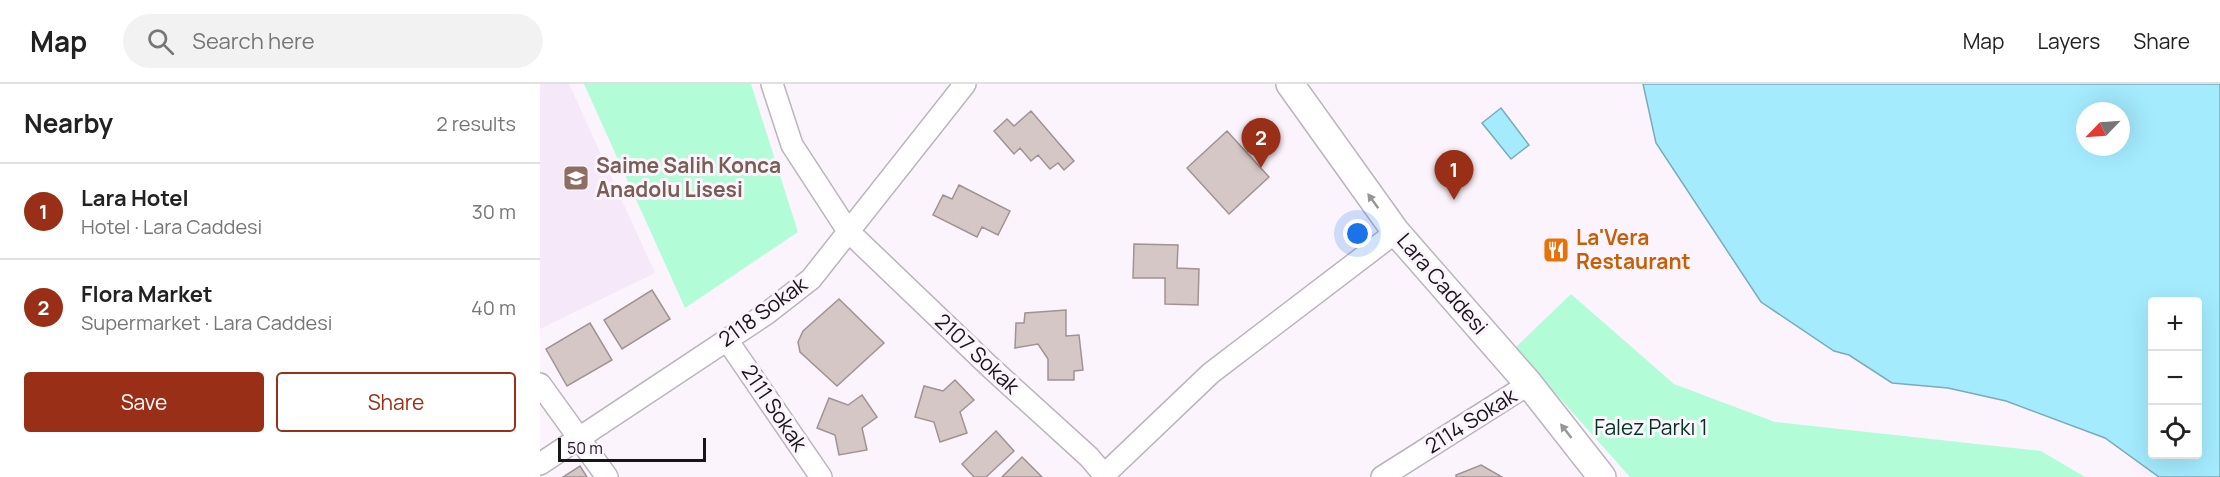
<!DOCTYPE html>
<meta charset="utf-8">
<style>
body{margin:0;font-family:Manrope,sans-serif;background:#f2f2f2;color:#222}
.controls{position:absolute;right:18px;bottom:18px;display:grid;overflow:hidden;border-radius:6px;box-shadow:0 6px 24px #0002}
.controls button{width:54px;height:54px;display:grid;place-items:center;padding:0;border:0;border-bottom:2px solid #e0e0e0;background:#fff;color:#222;font:30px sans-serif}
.compass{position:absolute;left:1536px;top:18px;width:54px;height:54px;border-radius:50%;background:#fff;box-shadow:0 6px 24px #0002;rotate:245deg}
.scale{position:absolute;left:18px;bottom:15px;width:148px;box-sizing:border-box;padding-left:6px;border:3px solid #171518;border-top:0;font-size:16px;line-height:21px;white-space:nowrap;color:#171518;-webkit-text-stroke:4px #fcf4fd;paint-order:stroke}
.you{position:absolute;left:818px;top:150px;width:21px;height:21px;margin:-15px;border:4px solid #fff;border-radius:50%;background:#1a73e8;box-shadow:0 0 0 9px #1a73e833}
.badge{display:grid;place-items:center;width:39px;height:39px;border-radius:50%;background:#982f16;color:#fff;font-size:20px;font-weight:700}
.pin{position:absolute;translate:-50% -50px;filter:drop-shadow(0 2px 3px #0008)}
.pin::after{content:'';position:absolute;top:32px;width:21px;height:18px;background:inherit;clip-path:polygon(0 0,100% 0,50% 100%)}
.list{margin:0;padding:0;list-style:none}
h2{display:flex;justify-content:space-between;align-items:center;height:78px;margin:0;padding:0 24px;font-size:26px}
h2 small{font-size:20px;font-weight:400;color:#767676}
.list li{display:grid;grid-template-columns:39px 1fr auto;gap:18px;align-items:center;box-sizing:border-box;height:96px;padding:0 24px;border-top:2px solid #e0e0e0}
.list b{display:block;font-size:22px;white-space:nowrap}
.list p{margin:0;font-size:20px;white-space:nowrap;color:#767676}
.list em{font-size:20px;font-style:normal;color:#767676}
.actions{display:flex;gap:12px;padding:18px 24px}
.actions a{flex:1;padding:14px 0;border:2px solid #982f16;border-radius:6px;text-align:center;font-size:21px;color:#982f16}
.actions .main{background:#982f16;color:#fff}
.icon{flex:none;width:33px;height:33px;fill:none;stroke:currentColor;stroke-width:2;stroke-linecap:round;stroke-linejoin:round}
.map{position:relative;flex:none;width:1680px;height:393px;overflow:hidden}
header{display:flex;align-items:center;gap:36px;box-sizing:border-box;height:84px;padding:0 30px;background:#fff;border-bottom:2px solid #e0e0e0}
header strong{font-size:28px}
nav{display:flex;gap:33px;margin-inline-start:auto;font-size:21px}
.search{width:420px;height:54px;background:#f2f2f2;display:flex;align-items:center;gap:15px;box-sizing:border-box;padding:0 21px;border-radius:33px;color:#767676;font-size:22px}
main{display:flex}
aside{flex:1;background:#fff}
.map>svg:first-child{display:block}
.built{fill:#f5e8f8}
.green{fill:#b3fcd8}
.water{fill:#a4ebfe;stroke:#7aabb9;stroke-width:1.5;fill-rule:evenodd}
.building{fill:#d4c7c6;stroke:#a09392;stroke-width:1.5}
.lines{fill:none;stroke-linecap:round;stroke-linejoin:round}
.minor-casing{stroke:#bbb4bd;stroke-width:24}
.tertiary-casing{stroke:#bbb4bd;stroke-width:30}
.minor{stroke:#fff;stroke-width:21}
.tertiary{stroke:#fff;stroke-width:27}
.oneway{fill:#979697}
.labels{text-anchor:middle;stroke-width:6;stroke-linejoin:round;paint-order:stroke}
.education-label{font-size:21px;font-weight:bold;fill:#785e54;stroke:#fcf4fd;text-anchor:start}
.food-label{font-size:21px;font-weight:bold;fill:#c56008;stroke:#fcf4fd;text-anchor:start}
.street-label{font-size:21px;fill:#171518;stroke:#fcf4fd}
.park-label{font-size:21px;fill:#013421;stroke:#fcf4fd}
</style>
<header>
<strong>Map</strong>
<div class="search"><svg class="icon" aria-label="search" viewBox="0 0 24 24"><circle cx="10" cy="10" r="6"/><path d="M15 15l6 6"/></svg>Search here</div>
<nav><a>Map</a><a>Layers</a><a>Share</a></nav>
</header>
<main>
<aside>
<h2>Nearby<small>2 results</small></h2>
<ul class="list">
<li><span class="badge">1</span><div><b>Lara Hotel</b><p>Hotel · Lara Caddesi</p></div><em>30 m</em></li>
<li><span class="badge">2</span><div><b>Flora Market</b><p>Supermarket · Lara Caddesi</p></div><em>40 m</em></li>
</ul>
<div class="actions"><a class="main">Save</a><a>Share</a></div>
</aside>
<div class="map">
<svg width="1680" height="393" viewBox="0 0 1680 393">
<rect width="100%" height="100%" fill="#fcf4fd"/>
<path class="built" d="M 0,0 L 29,0 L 115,189 L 0,245 Z"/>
<path class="green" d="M 44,0 L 211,0 L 258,148 L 145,224 Z
M 1031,210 L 1134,300 L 1235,338 L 1501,367 L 1545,393 L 1090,393 L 975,264 Z"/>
<path class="water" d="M 1103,0 L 1680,0 L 1680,393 L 1619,393 L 1565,354 L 1466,317 L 1408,304 L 1352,299 L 1309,271 L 1294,267 L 1221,218 L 1116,59 ZM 1545,27 L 1581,27 L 1581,63 L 1545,63 ZM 1612,218 L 1658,218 L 1658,370 L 1612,370 Z
M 961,24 L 989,61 L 971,75 L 942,39 Z"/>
<path class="building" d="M 491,27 L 534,77 L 524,86 L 518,79 L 510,85 L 498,71 L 491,77 L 480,64 L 474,70 L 454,47 L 467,35 L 474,42 Z
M 687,47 L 729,93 L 689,130 L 647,84 Z
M 419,101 L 470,127 L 458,151 L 442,143 L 437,153 L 393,131 L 403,111 L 412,115 Z
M 594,160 L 638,161 L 637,184 L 659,185 L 658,221 L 625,220 L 625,194 L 593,194 Z
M 112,206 L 130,235 L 82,265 L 64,236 Z
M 299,215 L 344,259 L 297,302 L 260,268 L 258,258 L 263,247 Z
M 526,226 L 526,252 L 539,251 L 543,286 L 534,287 L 534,296 L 508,296 L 508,275 L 498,260 L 475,264 L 476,239 L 484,239 L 485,229 Z
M 50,239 L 72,276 L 27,302 L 6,265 Z
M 415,296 L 434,316 L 420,328 L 427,349 L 400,358 L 394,338 L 375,333 L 384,302 L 403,307 Z
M 322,311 L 337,333 L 322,344 L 327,366 L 299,371 L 295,351 L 277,344 L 289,314 L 308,321 Z
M 456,347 L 474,367 L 446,393 L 434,393 L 422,380 Z
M 482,373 L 502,393 L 462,393 Z
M 941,381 L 962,393 L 916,393 L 916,391 Z
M 40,382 L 47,393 L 23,393 Z"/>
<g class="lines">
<defs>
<path id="minor" d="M 232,0 L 252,61 L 308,147 L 450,283 L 549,373 L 566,393
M 187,256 L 281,393
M 0,300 L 67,393
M 0,380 L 226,230 L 271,195 L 425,0
M 564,391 L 671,289 L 856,148
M 842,393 L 989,300"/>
<path id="tertiary" d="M 750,0 L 856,148 L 989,300 L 1062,393"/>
</defs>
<use href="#minor" class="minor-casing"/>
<use href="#tertiary" class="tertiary-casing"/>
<use href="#minor" class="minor"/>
<use href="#tertiary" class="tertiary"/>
</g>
<defs><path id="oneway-solid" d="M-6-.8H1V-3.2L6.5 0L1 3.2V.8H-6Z" transform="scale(1.5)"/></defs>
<g class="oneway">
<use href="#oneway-solid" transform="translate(833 117) rotate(-126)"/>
<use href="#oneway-solid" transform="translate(1026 347) rotate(-128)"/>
</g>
<defs>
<symbol id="school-square" viewBox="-11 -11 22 22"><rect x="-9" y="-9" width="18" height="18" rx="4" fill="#8d6e63" stroke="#fcf4fd"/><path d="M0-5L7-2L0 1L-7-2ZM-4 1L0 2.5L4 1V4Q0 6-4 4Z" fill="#fff"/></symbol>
<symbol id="restaurant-square" viewBox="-11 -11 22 22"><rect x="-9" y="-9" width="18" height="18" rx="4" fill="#e8710a" stroke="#fcf4fd"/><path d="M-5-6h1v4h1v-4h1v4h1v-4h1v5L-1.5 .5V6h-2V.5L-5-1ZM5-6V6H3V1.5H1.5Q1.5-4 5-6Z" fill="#fff"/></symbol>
</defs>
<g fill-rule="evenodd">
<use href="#school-square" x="21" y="79" width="30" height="30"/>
<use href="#restaurant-square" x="1001" y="151" width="30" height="30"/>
</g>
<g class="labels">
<g class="education-label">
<text x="56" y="89">Saime Salih Konca<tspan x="56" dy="24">Anadolu Lisesi</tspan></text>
</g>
<g class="food-label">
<text x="1036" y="161">La'Vera<tspan x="1036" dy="24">Restaurant</tspan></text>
</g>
<g class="street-label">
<text transform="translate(902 200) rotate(49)" y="7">Lara Caddesi</text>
<text transform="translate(223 228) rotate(-36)" y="7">2118 Sokak</text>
<text transform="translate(437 270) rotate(43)" y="7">2107 Sokak</text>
<text transform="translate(234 324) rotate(56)" y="7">2111 Sokak</text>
<text transform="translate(931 337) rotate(-32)" y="7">2114 Sokak</text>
</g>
<g class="park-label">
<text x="1111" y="351">Falez Parkı 1</text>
</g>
</g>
</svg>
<div class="controls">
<button>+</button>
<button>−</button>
<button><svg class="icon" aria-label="locate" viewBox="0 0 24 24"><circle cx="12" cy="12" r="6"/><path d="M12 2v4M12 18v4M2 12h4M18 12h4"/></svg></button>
</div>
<svg class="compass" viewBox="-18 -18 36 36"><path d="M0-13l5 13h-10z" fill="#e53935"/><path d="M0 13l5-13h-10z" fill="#767676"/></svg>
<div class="scale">50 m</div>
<div class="you"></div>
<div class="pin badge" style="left:914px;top:116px">1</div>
<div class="pin badge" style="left:721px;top:84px">2</div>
</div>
</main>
